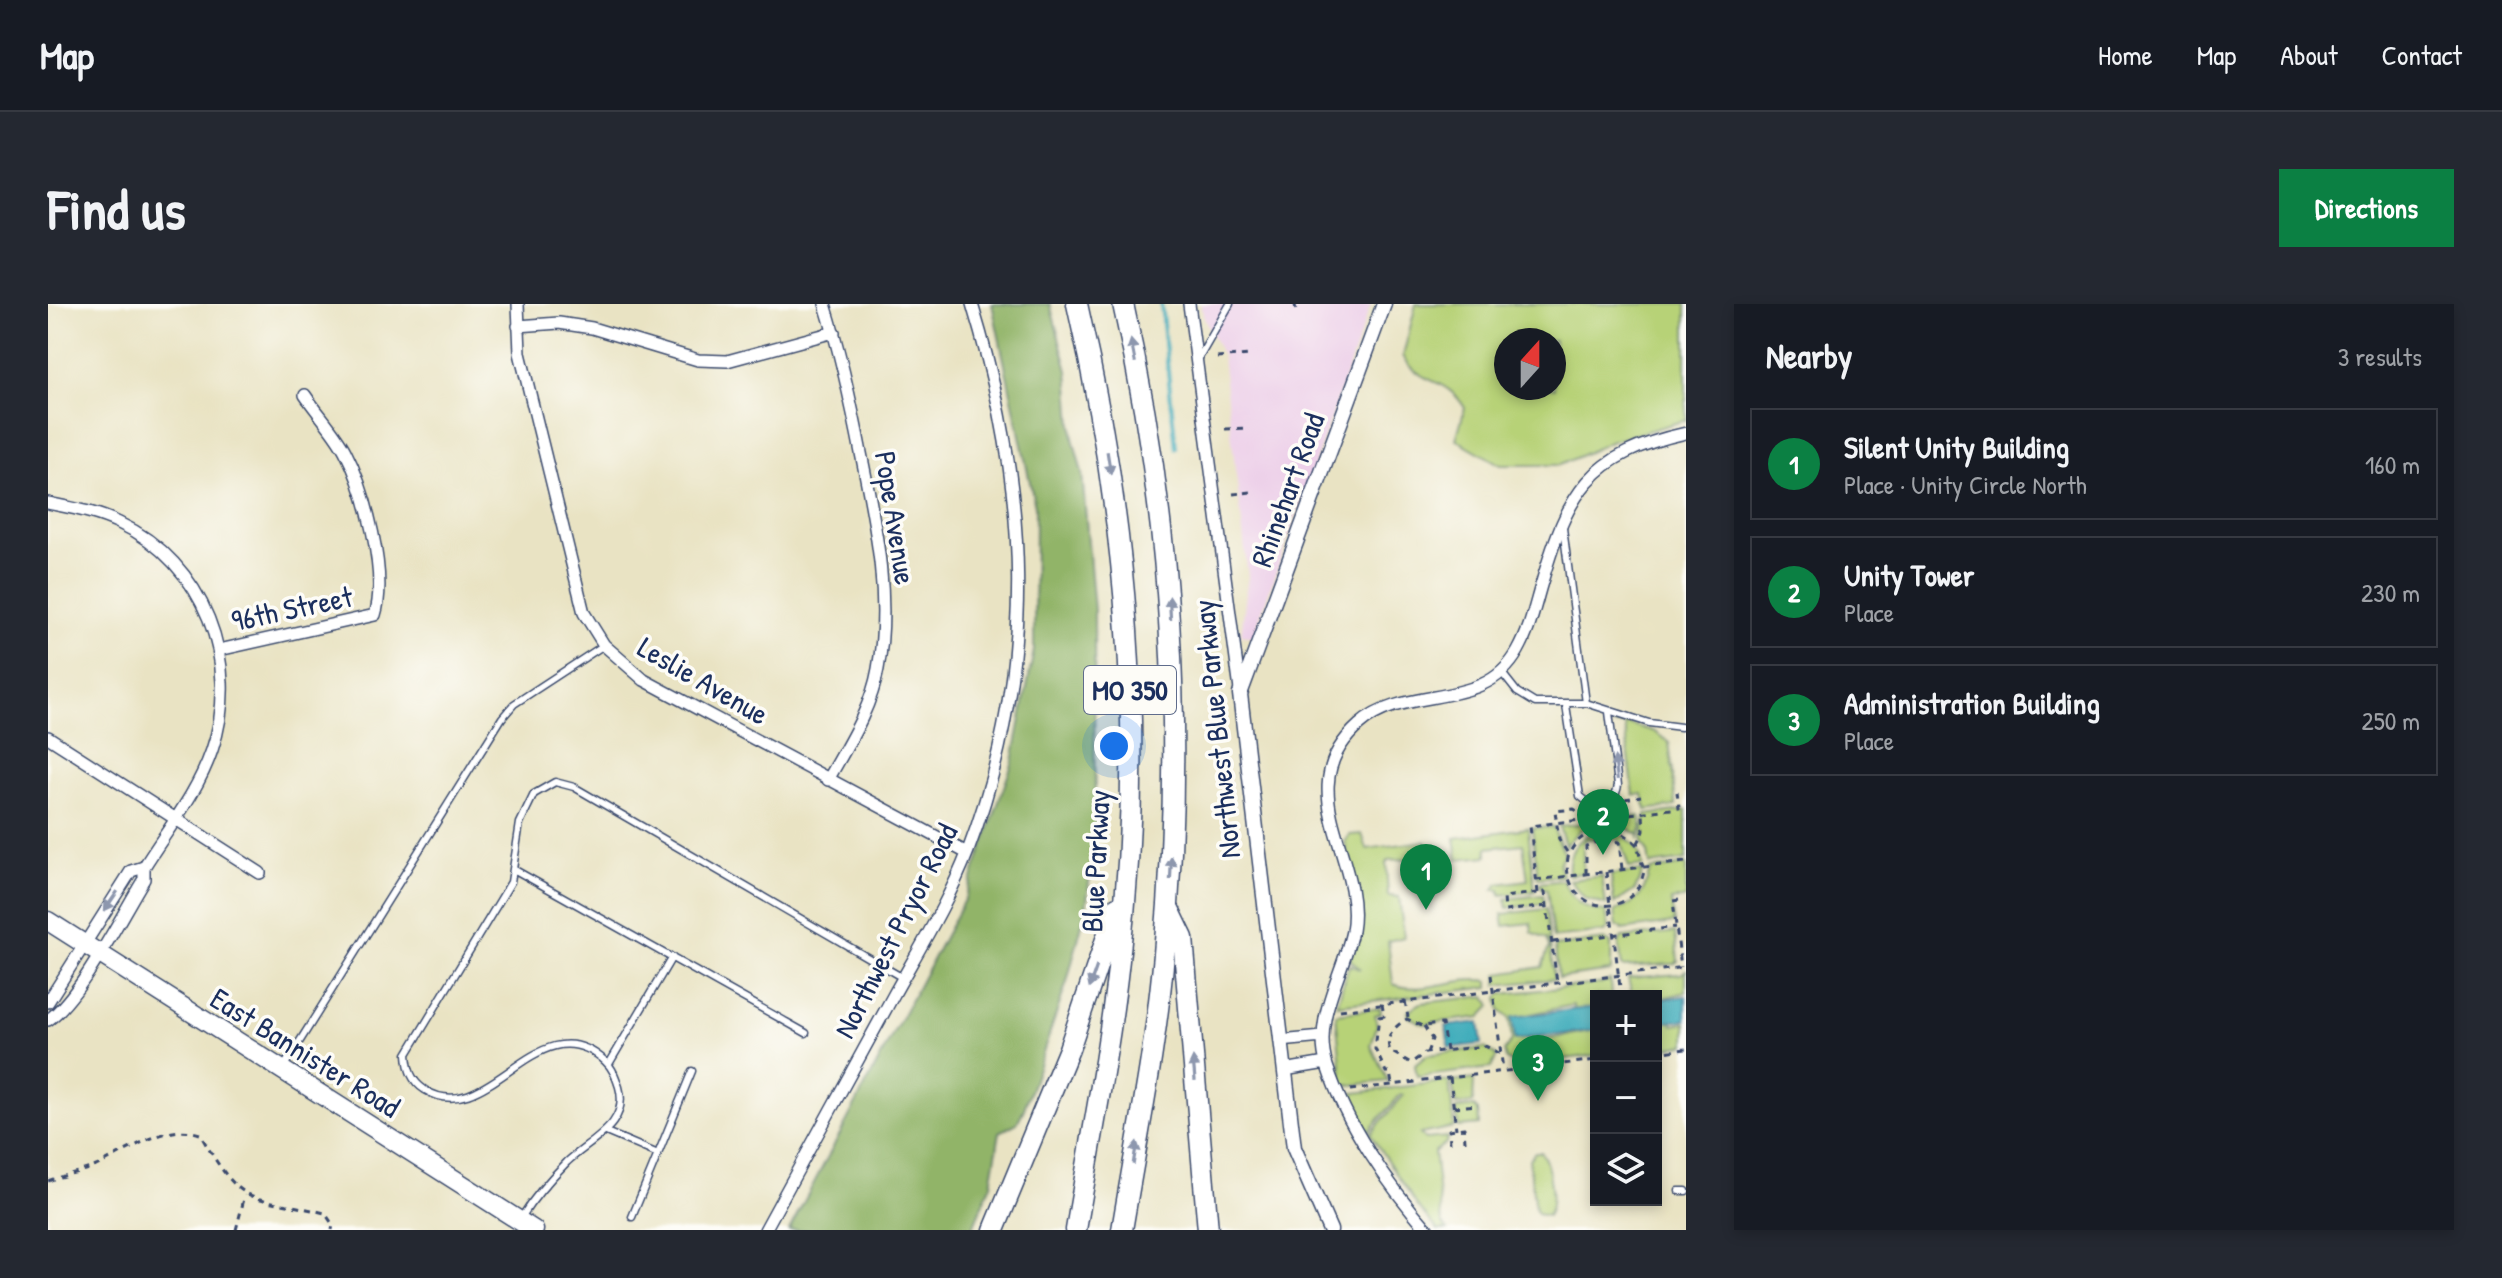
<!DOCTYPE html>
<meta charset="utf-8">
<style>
body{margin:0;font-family:"Patrick Hand",sans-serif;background:#242831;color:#f1f3f6}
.controls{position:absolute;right:24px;bottom:24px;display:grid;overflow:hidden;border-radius:0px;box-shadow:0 4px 12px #0003}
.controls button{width:72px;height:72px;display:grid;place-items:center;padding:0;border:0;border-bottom:2px solid #363941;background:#171b24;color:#f1f3f6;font:40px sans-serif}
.compass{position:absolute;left:1446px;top:24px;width:72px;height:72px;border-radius:50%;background:#171b24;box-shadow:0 4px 12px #0003;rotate:21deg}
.you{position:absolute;left:1066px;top:442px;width:28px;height:28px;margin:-20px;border:6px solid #fff;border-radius:50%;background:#1a73e8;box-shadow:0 0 0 12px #1a73e833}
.badge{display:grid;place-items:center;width:52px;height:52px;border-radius:50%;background:#0b8043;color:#fff;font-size:26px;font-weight:700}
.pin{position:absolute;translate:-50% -66px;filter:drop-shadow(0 2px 4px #0008)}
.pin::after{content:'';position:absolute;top:42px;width:28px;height:24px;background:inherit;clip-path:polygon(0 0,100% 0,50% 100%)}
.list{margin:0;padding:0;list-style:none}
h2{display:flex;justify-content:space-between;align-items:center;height:104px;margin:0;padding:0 32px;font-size:34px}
h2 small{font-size:26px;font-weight:400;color:#9ea1a6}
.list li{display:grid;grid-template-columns:52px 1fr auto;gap:24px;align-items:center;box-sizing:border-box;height:112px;margin:0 16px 16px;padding:0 16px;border:2px solid #363941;border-radius:0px}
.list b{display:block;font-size:30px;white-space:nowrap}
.list p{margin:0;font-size:26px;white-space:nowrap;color:#9ea1a6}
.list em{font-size:26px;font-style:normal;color:#9ea1a6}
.icon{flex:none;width:44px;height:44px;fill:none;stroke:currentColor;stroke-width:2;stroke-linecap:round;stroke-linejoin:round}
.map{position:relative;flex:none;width:1638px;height:926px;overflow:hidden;border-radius:0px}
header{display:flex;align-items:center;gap:48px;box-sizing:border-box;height:112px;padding:0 40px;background:#171b24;border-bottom:2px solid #363941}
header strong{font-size:38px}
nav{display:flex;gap:44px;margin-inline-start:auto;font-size:28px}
.intro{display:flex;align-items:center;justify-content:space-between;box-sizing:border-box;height:192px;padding:0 48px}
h1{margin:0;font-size:56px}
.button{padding:20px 36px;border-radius:0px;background:#0b8043;color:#fff;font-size:28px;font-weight:700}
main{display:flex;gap:48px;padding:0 48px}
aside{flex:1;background:#171b24;border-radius:0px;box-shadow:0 4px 12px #0003}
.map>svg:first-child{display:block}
.built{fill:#edd0e9}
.green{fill:#b7d277;stroke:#69806a;stroke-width:2;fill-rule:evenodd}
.forest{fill:#91b468;stroke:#567263;stroke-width:2}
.water{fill:#3baab9;stroke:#2b6c8c;stroke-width:2}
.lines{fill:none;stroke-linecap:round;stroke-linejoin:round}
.stream{stroke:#3baab9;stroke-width:4}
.service-casing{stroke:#3a4a6d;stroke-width:9}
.minor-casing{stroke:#3a4a6d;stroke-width:14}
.tertiary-casing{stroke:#3a4a6d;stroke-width:17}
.primary-casing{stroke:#3a4a6d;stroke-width:21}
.motorway-casing{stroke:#3a4a6d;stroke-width:23}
.path{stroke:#3a4a6d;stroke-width:3;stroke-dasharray:6 6;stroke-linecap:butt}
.service{stroke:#fff;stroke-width:6}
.minor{stroke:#fff;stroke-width:11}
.tertiary{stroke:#fff;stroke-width:14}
.primary{stroke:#fff;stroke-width:18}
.motorway{stroke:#fff;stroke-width:20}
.oneway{fill:#8d97ae}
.labels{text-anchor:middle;stroke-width:7;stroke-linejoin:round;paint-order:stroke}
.shield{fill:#fdfcf7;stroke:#5f6c8c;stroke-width:2}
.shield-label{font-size:28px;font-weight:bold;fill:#1b2f5e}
.street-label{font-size:30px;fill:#1b2f5e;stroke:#fdfcf7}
</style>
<header>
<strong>Map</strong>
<nav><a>Home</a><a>Map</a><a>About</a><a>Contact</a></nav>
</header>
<div class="intro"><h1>Find us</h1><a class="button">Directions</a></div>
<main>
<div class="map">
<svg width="1638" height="926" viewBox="0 0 1638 926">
<rect width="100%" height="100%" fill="#fdfcf7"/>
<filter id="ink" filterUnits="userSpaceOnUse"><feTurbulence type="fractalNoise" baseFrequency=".0125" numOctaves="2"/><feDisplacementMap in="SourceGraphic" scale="16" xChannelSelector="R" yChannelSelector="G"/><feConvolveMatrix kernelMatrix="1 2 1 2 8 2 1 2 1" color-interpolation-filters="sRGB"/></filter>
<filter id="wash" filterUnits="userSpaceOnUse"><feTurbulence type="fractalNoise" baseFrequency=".006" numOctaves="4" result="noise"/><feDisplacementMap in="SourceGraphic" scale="32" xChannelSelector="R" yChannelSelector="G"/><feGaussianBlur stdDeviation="1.8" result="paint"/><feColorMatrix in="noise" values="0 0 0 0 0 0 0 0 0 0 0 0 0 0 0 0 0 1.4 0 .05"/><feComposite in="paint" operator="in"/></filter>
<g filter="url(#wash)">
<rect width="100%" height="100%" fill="#e9e3c3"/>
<path class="built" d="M 1153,0 L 1323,0 L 1205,333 L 1193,331 L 1200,272 L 1174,52 L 1156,14 Z"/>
<path class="green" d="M 1368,0 L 1638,0 L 1638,116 L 1564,137 L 1512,161 L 1453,161 L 1408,135 L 1417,104 C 1397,71 1375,84 1355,52 ZM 1506,36 L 1506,84 L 1458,84 L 1458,36 Z
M 1567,416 L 1605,427 L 1621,438 L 1628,502 L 1598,506 L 1595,490 L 1586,491 L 1577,421 L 1566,421 Z
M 1638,506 L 1638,556 L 1602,561 L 1600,549 L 1594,539 L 1598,511 Z
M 1592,512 L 1594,523 L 1591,534 L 1590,530 L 1569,519 L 1556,520 L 1555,517 Z
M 1548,518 L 1532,526 L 1518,540 L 1518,544 L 1511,522 Z
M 1505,523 L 1516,549 L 1511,560 L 1514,572 L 1490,574 L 1484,524 Z
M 1480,524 L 1487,587 L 1453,591 L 1452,586 L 1446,586 L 1450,580 L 1480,576 L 1475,540 L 1439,544 L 1439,552 L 1410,555 L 1407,534 Z
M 1548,528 L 1548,534 L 1539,535 L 1535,540 L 1535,569 L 1521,571 C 1519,551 1527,534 1548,528 Z
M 1556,528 C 1578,527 1591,542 1595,562 L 1581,564 L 1572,536 L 1557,533 Z
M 1314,530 L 1319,545 L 1377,537 L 1381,541 L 1382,549 L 1377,554 L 1340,556 L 1338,559 L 1340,592 L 1351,593 L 1356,633 L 1340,637 L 1345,680 C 1375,692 1411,671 1441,677 L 1441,683 L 1289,701 L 1301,661 L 1312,665 L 1302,656 L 1313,612 L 1297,538 L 1302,531 Z
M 1638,561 L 1638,594 L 1623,596 L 1626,619 L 1574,626 L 1573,623 L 1569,623 L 1567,607 C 1590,599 1596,591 1602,566 Z
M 1595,567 L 1587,586 L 1566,600 L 1563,571 Z
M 1554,572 L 1558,601 L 1537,595 L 1522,576 Z
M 1515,576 C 1523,597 1536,607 1558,608 L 1561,624 L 1557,628 L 1505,634 L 1499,586 L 1493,584 L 1491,579 Z
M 1495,591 L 1496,600 L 1459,604 L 1458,595 Z
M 1498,605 L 1506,675 L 1449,681 L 1450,670 L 1494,663 L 1501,643 L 1498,635 L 1484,629 L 1483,619 L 1456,622 L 1454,610 Z
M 1627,628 L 1630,657 L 1626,660 L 1574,663 L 1571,639 L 1574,634 Z
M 1558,636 L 1563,639 L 1563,667 L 1510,674 L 1507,642 Z
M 1638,666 L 1638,688 L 1608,696 L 1608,692 L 1584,692 L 1580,674 L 1633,670 Z
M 1562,676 L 1563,692 L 1548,692 L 1548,703 L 1526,706 L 1525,701 L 1464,714 L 1467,736 L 1490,733 L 1491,737 L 1548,726 L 1548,751 L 1468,761 L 1458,756 L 1456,747 L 1464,737 L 1461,714 L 1452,707 L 1450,694 L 1453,690 L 1551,680 Z
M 1438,692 L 1443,702 L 1433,713 L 1376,720 L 1361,713 L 1360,707 L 1373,699 Z
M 1332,704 L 1333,709 L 1327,711 L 1329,721 L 1323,742 L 1340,777 L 1295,782 L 1288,710 Z
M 1624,717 L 1625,721 L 1638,719 L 1638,741 L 1608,744 L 1608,719 Z
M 1437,744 L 1449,752 L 1443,764 L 1369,773 L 1367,761 L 1379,751 Z
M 1426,775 L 1425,799 L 1408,801 L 1404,778 Z
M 1401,777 L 1406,823 L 1372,830 L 1377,835 L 1399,833 L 1398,839 L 1386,848 L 1394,919 L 1400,926 L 1390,926 L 1370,903 L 1322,830 L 1356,791 L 1353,790 L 1320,828 L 1299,790 Z
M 1426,803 L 1430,807 L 1431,821 L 1410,823 L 1408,805 Z
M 1487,848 L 1493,848 C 1502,860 1508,899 1499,912 L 1489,910 L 1487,906 L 1481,855 Z"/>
<path class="forest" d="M 944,0 L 1002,0 L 1020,67 L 1025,134 L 1034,169 L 1046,306 L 1047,527 L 1038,605 L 1019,678 L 976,805 L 969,819 L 952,828 L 943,880 L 924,926 L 741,926 L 917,594 L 965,457 L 986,346 L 987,202 Z"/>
<path class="water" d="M 1638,692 L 1638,716 L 1608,719 L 1608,696 Z
M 1548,703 L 1548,726 L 1467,736 L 1464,713 Z
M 1431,718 L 1434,740 L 1401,744 L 1398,722 Z"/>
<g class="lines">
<path class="stream" d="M 1113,0 L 1128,144"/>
</g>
</g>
<g filter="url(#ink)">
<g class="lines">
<defs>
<path id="service" d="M 1151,54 L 1182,0
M 1515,224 L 1538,399
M 1454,369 L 1469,388 L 1487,399 L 1538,399 L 1601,419 L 1633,423
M 1518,401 L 1532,492 C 1547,506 1567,502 1570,481 L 1561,408
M 467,566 L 758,729
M 561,760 L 624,653
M 235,764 L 454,414 L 466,400 L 556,341
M 558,828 L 610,850 L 644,767
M 1631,887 L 1638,887
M 584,913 L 610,850
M 473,914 C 486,893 502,875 519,858 C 541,837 582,821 571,783 C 568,774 565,764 557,757 C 490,696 441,826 377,786 C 363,777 360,765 359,750 L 463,578 L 472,519 L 486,490 L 507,478 L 526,483 L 855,674"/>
<path id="minor" d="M 470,0 L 472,49 L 536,309 L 556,341 L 596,376 L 919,549
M 777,0 C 793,51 804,102 814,154 C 828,224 843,294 830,365 C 823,405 800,440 780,476
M 1141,0 L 1192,386
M 470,22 L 511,19 L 544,24 L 650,56 L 679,57 L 786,28
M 0,199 C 24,204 48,208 71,219 C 156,258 194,359 164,446 C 150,488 119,526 96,563 L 96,575 C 73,612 33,693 0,716
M 171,346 L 327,311 C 340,270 317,185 297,147 C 287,128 270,110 257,91
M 0,433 L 212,569
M 0,698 L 83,567 L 96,563
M 1232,737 L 1275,733
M 1236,766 L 1278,759
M 717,926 C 760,848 802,770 845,692 C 871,645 901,597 920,547 C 990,361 981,187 924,0
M 1380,926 C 1339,880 1298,820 1279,762 C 1264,715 1295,671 1304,627 C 1317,554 1239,485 1311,421 C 1358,379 1436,409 1470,347 C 1482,326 1487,301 1494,278 C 1520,188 1542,150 1638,129"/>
<path id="tertiary" d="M 1282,926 L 1246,844 L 1192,390 L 1336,0"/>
<path id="primary" d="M 0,617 L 486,926"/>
<path id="motorway" d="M 1120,603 L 1135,634 L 1160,926
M 946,926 L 1021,745 L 1069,603
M 1028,926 C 1043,836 1061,747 1071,656 C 1098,437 1079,215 1029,0
M 1074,926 C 1089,835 1108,743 1116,650 C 1136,432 1124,214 1075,0"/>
</defs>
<use href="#service" class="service-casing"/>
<use href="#minor" class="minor-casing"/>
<use href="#tertiary" class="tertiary-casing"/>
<use href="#primary" class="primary-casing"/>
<use href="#motorway" class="motorway-casing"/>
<path class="path" d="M 1247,0 L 1248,9
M 1169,54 L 1201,51
M 1177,125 L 1201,124
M 1185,190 L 1204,188
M 1577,495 L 1593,492
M 1551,514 L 1554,536 L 1571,538 L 1574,565
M 1589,541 C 1567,516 1531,523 1520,553 C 1511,608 1586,621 1596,567 L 1589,541 L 1596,527 L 1595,510
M 1519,548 L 1511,536 L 1507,507 L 1526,505 L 1539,513
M 1558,568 L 1573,692
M 1538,570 L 1538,542 L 1554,536
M 1488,576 L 1638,558
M 1490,589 L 1482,522 L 1631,504 L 1629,488
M 1631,596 L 1625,597 L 1633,663
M 1499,602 L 1457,607 L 1456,593 L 1497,588 C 1501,618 1505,648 1509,679
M 1505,638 L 1628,623
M 1443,671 L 1455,766
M 1357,697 L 1360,713
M 1334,700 L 1336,712 L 1331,713 L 1327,745 L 1338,768 L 1342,768 L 1344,781
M 1292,706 L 1638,663
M 1376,722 L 1384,735 L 1379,749
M 1398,747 L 1394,720 L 1374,722 L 1359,715 C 1348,721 1336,732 1342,747 L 1363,759 L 1377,749 L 1437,742 L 1453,750
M 1608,749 L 1638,745
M 1402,773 L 1408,825
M 1302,786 L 1548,756
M 1406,803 L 1430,801
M 1402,839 L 1401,826 L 1416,824 L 1417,837
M 0,877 C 15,871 33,868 48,862 C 80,848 117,818 152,830 C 195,905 198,890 277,909 L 285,921 L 284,926
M 188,926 L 197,891"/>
<use href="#service" class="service"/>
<use href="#minor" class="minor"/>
<use href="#tertiary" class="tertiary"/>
<use href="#primary" class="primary"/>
<use href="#motorway" class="motorway"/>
</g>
<defs><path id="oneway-solid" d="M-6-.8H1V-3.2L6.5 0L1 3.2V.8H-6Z" transform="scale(2)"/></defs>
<g class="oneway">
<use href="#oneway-solid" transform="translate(1085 47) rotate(-101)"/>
<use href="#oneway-solid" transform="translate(1061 159) rotate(81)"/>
<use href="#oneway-solid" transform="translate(1122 304) rotate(-93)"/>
<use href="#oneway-solid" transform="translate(1568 464) rotate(-97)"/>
<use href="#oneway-solid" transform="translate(1123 564) rotate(-87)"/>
<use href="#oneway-solid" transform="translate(63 597) rotate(124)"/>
<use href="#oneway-solid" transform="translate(1045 673) rotate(109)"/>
<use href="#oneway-solid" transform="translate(1146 765) rotate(-95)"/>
<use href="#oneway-solid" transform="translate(1087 849) rotate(-81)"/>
</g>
</g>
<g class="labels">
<rect class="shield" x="1036" y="362" width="92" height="48" rx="6"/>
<g class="shield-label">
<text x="1082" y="396">MO 350</text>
</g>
<g class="street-label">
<text transform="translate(1240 186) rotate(-70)" y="10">Rhinehart Road</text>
<text transform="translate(847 214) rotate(81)" y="10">Pope Avenue</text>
<text transform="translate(244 305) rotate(-12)" y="10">96th Street</text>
<text transform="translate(655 377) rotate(30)" y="10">Leslie Avenue</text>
<text transform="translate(1169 425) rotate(-96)" y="10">Northwest Blue Parkway</text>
<text transform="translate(1048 557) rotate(-87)" y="10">Blue Parkway</text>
<text transform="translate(848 627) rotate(-63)" y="10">Northwest Pryor Road</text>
<text transform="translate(257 749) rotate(32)" y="10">East Bannister Road</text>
</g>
</g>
</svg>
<div class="controls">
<button>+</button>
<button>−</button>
<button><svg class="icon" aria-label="layers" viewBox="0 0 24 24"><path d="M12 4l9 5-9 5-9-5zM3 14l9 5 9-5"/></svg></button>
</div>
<svg class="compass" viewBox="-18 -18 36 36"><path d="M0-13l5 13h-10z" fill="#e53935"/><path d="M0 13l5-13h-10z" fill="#9ea1a6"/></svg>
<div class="you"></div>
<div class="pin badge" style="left:1378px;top:606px">1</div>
<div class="pin badge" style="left:1555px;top:551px">2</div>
<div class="pin badge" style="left:1490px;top:797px">3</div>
</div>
<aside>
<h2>Nearby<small>3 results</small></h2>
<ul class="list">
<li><span class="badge">1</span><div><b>Silent Unity Building</b><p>Place · Unity Circle North</p></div><em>160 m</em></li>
<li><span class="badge">2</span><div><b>Unity Tower</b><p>Place</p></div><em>230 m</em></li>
<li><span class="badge">3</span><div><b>Administration Building</b><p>Place</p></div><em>250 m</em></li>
</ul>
</aside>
</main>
